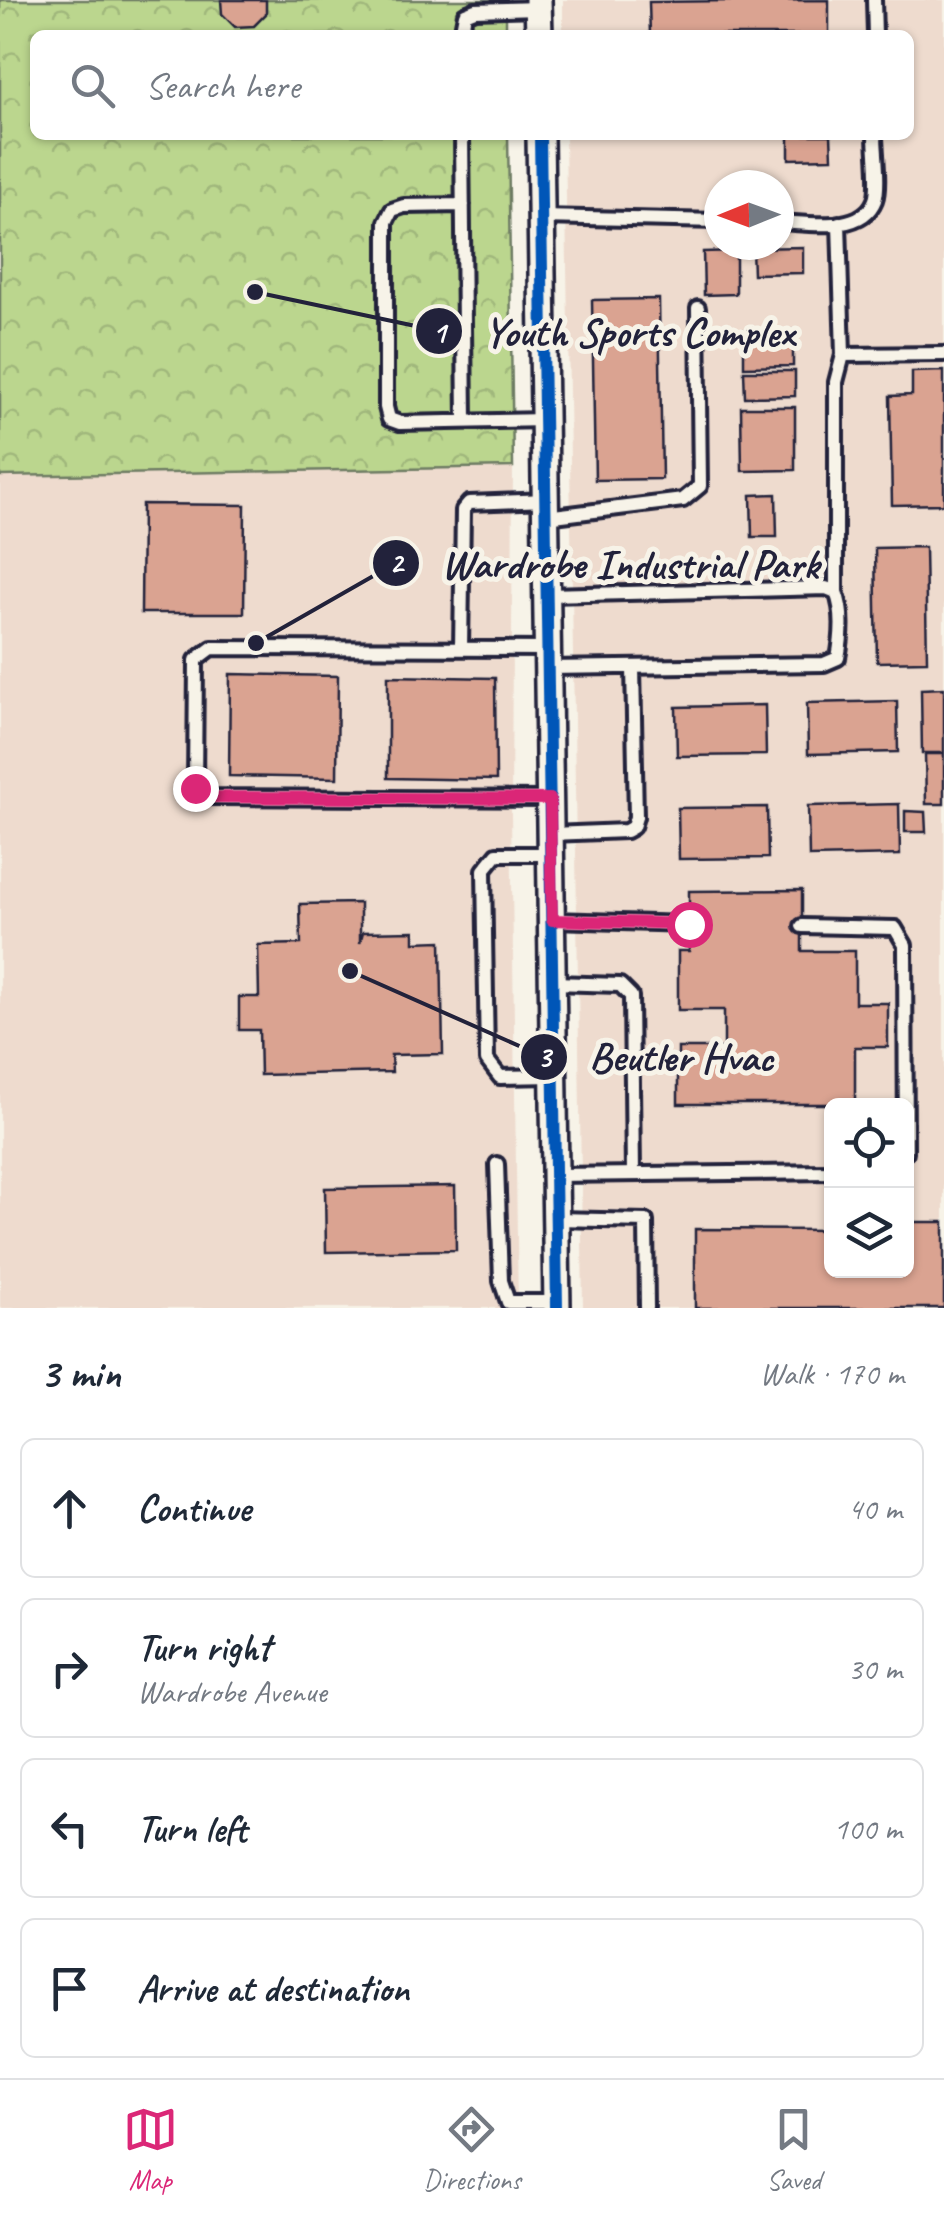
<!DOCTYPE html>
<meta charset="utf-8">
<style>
body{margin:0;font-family:Caveat,sans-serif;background:#f6f6f7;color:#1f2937}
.controls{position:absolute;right:30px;bottom:30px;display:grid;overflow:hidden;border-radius:15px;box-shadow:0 2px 8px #0004}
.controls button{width:90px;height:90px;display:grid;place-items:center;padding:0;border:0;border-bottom:2px solid #e0e1e3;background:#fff;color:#1f2937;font:50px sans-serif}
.compass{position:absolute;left:704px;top:170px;width:90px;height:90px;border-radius:50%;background:#fff;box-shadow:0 2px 8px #0004;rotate:269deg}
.stop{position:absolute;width:30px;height:30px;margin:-22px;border:8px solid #db2777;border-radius:50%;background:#fff}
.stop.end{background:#db2777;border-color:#fff;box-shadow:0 2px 10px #0008}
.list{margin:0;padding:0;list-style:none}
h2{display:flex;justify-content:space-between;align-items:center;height:130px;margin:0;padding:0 40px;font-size:42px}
h2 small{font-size:32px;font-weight:400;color:#747a83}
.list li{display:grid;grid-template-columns:65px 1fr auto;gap:30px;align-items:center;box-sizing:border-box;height:140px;margin:0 20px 20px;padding:0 20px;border:2px solid #e0e1e3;border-radius:15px}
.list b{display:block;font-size:38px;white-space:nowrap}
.list p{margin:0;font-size:32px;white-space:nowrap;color:#747a83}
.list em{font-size:32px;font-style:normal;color:#747a83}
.icon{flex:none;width:55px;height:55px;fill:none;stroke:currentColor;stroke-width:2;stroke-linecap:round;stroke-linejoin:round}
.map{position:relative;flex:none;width:944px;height:1308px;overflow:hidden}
.search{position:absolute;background:#fff;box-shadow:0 2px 8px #0004;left:30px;right:30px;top:30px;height:110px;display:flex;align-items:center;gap:25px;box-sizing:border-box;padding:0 35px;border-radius:15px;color:#747a83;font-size:38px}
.sheet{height:770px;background:#fff}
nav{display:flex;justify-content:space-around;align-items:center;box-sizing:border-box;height:140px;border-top:2px solid #e0e1e3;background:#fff;font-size:28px;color:#747a83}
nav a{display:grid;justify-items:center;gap:5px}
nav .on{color:#db2777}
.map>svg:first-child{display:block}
.built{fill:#eedbce;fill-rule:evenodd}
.forest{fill:url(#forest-crowns);stroke:#6e7c64;stroke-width:2.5}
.building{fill:#daa391;stroke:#22223b;stroke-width:2.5}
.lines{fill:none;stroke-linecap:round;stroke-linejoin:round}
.service-casing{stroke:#22223b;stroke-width:20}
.minor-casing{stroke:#22223b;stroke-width:32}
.service{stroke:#f7f3e8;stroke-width:12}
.minor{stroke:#f7f3e8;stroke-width:25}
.cycleway-casing{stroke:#f7f3e8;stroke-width:19}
.cycleway{stroke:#0057b8;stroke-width:12}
.route{stroke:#db2777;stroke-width:12}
.leader{fill:none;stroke:#22223b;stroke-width:4}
.callout-dot{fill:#22223b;stroke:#f7f3e8;stroke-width:4}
.mark-label{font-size:30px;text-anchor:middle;font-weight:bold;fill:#fff}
.callout-label{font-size:42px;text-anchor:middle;font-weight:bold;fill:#22223b;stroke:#f7f3e8;stroke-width:10;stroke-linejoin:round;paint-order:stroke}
</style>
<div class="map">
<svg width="944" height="1308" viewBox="0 0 944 1308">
<defs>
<pattern id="forest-crowns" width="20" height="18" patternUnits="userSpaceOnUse" patternTransform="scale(2.5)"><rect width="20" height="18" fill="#bbd68e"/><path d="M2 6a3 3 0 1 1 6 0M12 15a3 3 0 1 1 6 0" fill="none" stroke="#a0b77b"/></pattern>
</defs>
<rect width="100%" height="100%" fill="#f7f3e8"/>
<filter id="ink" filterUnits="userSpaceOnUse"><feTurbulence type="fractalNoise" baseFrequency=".01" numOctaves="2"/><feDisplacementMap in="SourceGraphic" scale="20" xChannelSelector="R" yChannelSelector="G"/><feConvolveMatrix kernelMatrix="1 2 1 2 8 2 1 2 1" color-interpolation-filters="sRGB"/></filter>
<g filter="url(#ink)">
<path class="built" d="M 563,0 L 944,0 L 944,1308 L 583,1308 L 565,135 L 909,135 L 909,35 L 563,35 ZM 719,185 L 779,185 L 779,245 L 719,245 ZM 832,1106 L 906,1106 L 906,1270 L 832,1270 Z
M 513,467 L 511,812 L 518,1308 L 0,1308 L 0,476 Z"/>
<path class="forest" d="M 0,0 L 506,0 L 506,35 L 35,35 L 35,135 L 508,135 L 513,467 L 0,476 Z"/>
<path class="building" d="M 221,0 L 266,0 L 266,14 L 254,26 L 235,27 L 222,14 Z
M 829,0 L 829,35 L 650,35 L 649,2 Z
M 789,135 L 831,135 L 832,158 L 789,159 Z
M 803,247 L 803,273 L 753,274 L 752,248 Z
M 736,251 L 736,294 L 704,295 L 703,252 Z
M 659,299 L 662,479 L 595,480 L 592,300 Z
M 744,330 L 793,330 L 793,366 L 744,367 Z
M 744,371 L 795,371 L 795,396 L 745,397 Z
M 944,371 L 944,504 L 892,505 L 890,396 L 912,395 L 912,372 Z
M 741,407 L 795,407 L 795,470 L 742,471 Z
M 776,494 L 777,537 L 752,537 L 751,495 Z
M 142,504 L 245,505 L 244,613 L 141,613 Z
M 925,547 L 927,661 L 877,662 L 875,548 Z
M 230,674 L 338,676 L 337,778 L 229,776 Z
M 388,676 L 495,678 L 496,780 L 388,778 Z
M 944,688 L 944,753 L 922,753 L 921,689 Z
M 897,701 L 898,752 L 808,754 L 807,703 Z
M 765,705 L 766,755 L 677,756 L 676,707 Z
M 925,754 L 944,754 L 944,804 L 926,804 Z
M 899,804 L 900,855 L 809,857 L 808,806 Z
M 767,807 L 768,858 L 679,859 L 678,808 Z
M 905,811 L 925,812 L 926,832 L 905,832 Z
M 802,890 L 802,951 L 855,951 L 855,1003 L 888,1003 L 888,1047 L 855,1047 L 855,1104 L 678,1104 L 678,1048 L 724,1048 L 724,1010 L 678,1010 L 678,951 L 689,951 L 689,891 Z
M 360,903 L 360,943 L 363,932 L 414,931 L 414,942 L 441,941 L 443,1054 L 391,1055 L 392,1072 L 260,1075 L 259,1030 L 239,1030 L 239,997 L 259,997 L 258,945 L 301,944 L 300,904 Z
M 455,1186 L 456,1250 L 326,1252 L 325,1188 Z
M 828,1222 L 832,1222 L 832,1270 L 906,1270 L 906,1222 L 944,1222 L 944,1308 L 695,1308 L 695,1229 L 828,1230 Z"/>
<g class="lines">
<defs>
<path id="service" d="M 874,0 L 875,35
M 461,35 L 465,14 L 475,10 L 538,8
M 462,135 L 465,421
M 463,205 L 404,206 L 392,210 L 386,222 L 386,407 L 389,419 L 400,423 L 545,420
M 541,217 L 719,221
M 779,222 C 807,223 862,234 875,200 C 880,186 875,151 875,135
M 843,355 L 944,354
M 546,517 L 683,500 L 700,486 L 698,308
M 836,592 L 836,382 L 843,355 L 839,223
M 548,595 L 826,588 L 836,592 C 844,612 842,637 838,658 L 824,664 L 548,668
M 461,648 L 463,510 L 469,503 L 546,500
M 548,649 L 212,648 L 196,660 L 195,788 L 207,797 L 550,799
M 551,834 L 626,831 L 633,827 L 636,817 L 633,667
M 551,854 L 497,854 L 484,870 L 487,1060 L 500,1077 L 554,1076
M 552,920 L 689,924
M 802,926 L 895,928 L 905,945 L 906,1152
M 553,983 L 620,985 L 631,996 L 633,1173
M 497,1164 L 501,1281 L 508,1302 L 557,1302
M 555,1175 L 832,1172
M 556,1219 L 646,1221 L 647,1308"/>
<path id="minor" d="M 538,0 L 539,35
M 540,135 L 557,1308"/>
</defs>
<use href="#service" class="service-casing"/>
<use href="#minor" class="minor-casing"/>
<use href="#service" class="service"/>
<use href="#minor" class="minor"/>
<defs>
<path id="cycleway" d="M 540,135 L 557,1308"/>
</defs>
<use href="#cycleway" class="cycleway-casing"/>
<use href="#cycleway" class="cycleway"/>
</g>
</g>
<g class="lines" filter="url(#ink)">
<path class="route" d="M 195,788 L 207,797 L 550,799 L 552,920 L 689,924"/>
</g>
<path class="leader" d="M255 292L439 331M256 643L396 563M350 971L544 1057"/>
<g class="callout-dot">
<circle cx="255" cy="292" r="10"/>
<circle cx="256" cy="643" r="10"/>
<circle cx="350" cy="971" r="10"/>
<circle cx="439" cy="331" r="25"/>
<circle cx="396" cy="563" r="25"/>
<circle cx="544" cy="1057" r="25"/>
</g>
<g class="mark-label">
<text x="439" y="342">1</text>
<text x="396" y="573">2</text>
<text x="544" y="1067">3</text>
</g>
<g class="callout-label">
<text x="639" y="346">Youth Sports Complex</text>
<text x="630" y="578">Wardrobe Industrial Park</text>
<text x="681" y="1071">Beutler Hvac</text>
</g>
</svg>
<div class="controls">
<button><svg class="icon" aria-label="locate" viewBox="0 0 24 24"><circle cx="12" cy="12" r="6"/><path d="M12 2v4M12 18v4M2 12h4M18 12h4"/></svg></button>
<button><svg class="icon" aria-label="layers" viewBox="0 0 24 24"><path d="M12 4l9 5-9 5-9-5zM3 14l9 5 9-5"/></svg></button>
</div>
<svg class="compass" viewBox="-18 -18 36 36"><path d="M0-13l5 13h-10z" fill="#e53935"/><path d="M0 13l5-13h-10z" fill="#747a83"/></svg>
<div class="stop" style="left:689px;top:924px"></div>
<div class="stop end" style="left:195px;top:788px"></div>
<div class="search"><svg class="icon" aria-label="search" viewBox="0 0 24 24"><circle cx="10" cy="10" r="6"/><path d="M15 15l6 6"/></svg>Search here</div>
</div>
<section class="sheet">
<h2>3 min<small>Walk · 170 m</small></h2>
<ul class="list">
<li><svg class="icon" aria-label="ahead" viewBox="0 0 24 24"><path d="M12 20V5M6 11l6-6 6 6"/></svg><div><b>Continue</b></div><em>40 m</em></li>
<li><svg class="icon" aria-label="right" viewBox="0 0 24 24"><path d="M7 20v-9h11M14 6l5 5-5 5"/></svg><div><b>Turn right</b><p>Wardrobe Avenue</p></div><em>30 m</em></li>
<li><svg class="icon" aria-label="left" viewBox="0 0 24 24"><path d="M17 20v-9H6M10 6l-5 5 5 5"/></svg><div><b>Turn left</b></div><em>100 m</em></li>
<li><svg class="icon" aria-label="arrive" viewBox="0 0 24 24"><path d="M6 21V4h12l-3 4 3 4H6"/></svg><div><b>Arrive at destination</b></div></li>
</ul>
</section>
<nav>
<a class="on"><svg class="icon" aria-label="map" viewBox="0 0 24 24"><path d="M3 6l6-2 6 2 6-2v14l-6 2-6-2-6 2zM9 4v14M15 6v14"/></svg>Map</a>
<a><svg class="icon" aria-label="directions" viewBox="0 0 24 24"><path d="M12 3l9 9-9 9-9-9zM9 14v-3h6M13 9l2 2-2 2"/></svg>Directions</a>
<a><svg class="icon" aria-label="saved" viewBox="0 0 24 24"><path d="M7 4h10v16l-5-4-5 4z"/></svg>Saved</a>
</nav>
